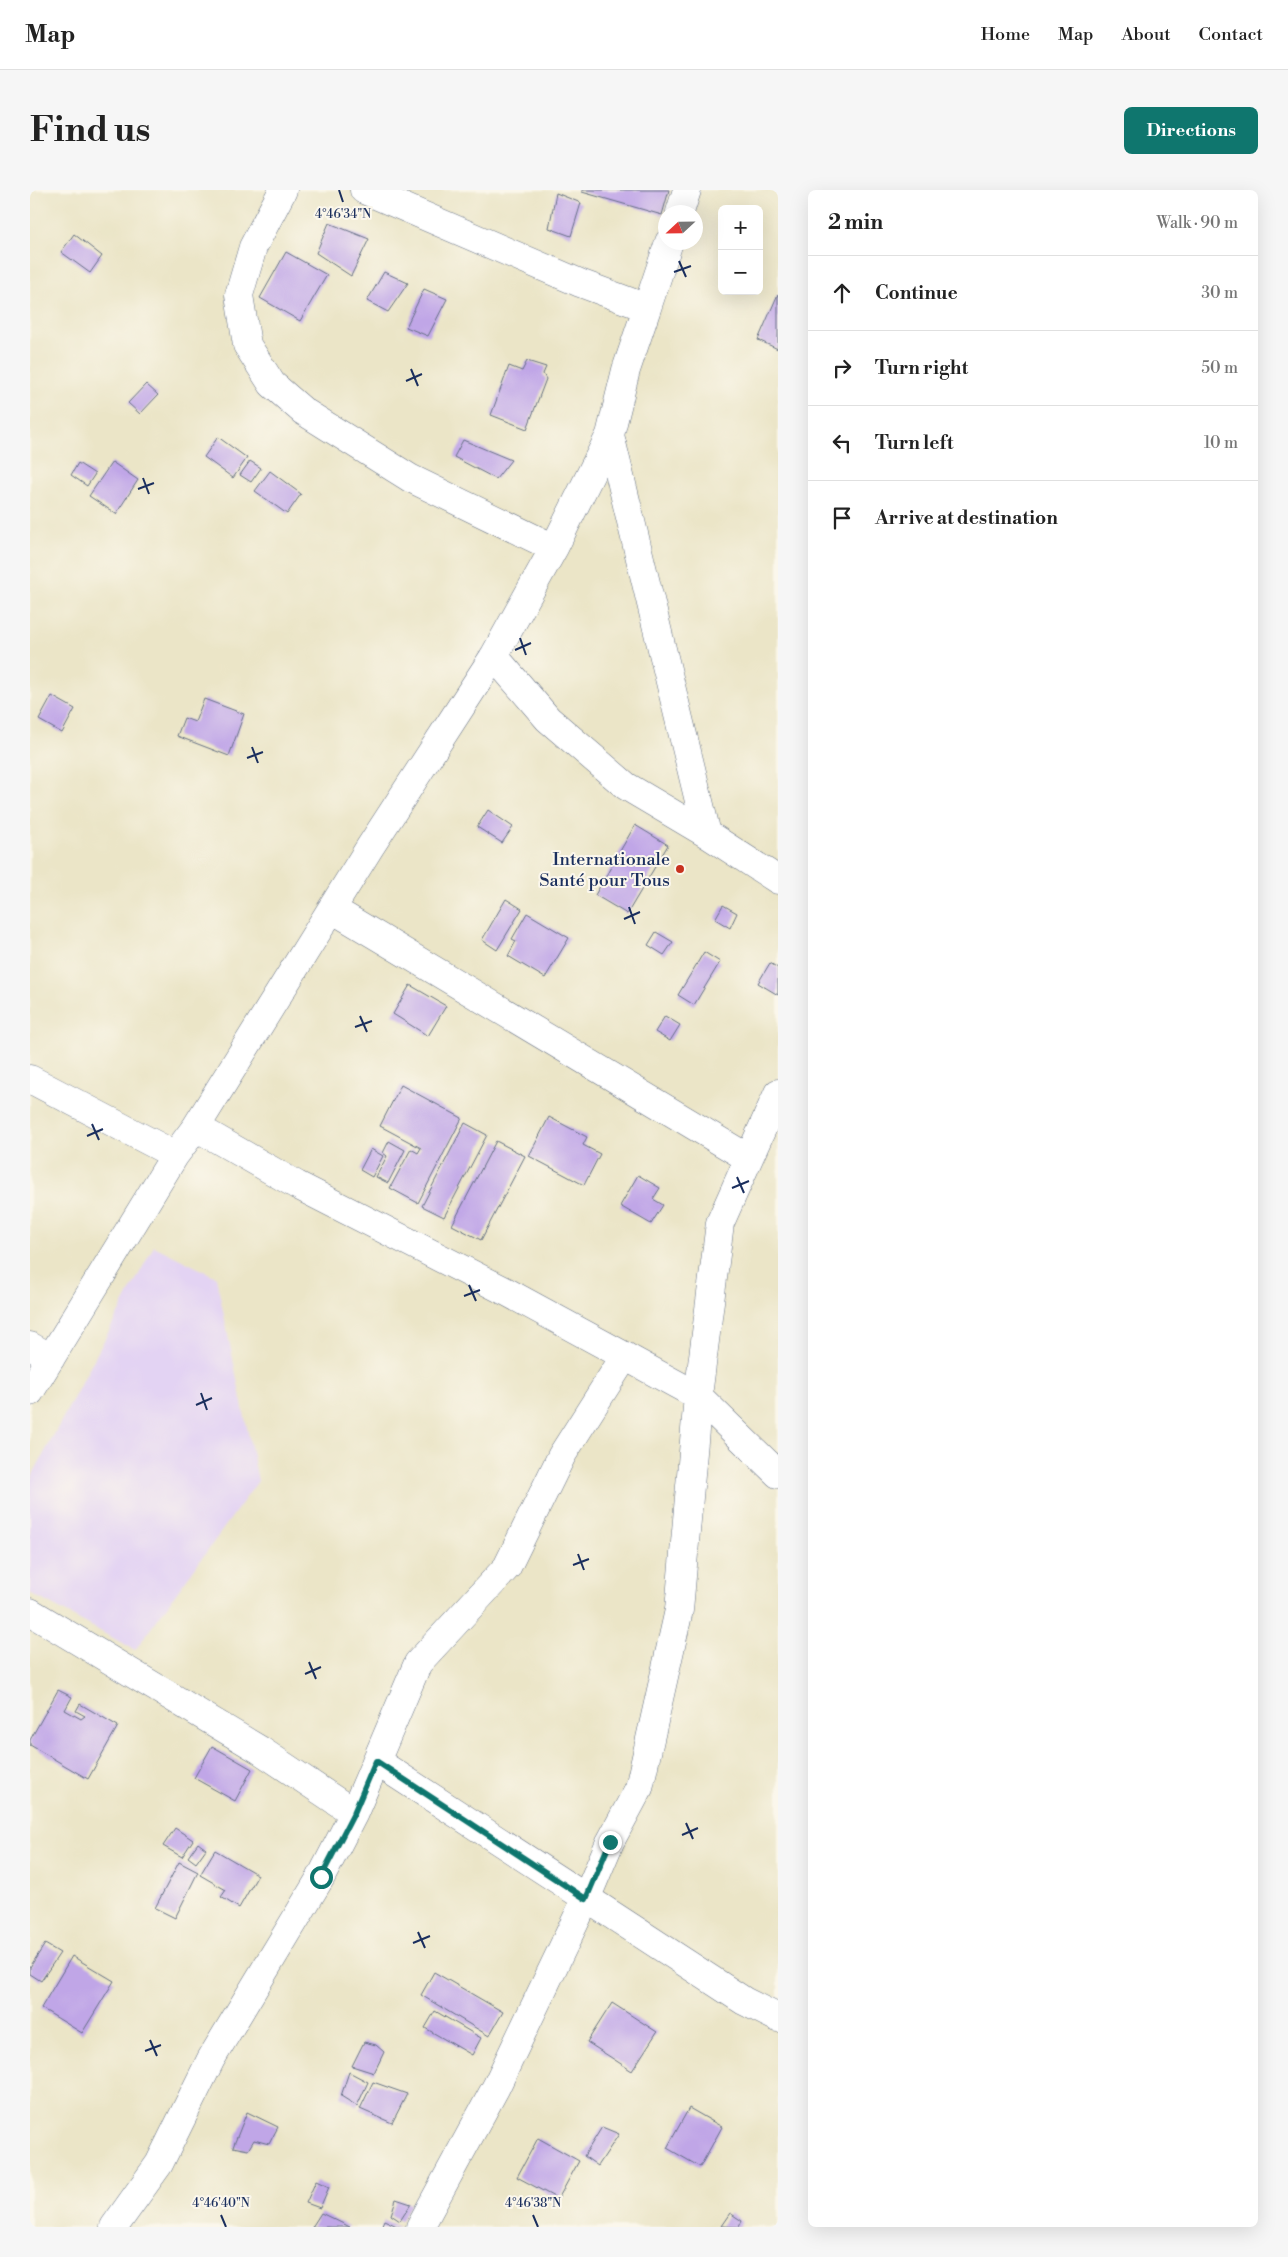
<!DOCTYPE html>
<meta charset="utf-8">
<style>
body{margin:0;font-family:"Libre Bodoni",serif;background:#f6f6f6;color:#222}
.controls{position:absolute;right:15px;top:15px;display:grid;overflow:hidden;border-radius:8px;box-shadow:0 5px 20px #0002}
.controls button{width:45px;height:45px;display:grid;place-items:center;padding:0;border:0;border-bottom:1px solid #e0e0e0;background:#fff;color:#222;font:25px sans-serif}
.compass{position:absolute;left:628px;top:15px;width:45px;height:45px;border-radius:50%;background:#fff;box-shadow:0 5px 20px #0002;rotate:248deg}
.stop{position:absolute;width:15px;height:15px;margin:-11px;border:4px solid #0f766e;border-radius:50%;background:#fff}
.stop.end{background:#0f766e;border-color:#fff;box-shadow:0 1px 5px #0008}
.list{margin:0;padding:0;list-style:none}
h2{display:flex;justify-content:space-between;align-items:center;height:65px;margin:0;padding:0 20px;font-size:21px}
h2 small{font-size:16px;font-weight:400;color:#767676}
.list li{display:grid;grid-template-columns:32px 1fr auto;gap:15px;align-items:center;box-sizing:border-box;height:75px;padding:0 20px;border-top:1px solid #e0e0e0}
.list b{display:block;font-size:19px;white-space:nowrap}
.list em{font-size:16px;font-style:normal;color:#767676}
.icon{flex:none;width:28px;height:28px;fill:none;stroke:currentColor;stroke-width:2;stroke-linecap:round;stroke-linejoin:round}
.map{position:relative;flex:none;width:748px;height:2037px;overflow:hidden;border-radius:8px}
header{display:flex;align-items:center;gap:30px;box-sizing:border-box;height:70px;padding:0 25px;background:#fff;border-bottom:1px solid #e0e0e0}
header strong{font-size:24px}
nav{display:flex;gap:28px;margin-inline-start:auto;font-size:18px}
.intro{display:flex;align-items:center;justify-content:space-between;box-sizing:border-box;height:120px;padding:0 30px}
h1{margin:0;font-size:35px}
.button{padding:12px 22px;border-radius:8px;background:#0f766e;color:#fff;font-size:18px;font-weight:700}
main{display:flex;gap:30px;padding:0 30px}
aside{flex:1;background:#fff;border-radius:8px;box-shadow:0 5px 20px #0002}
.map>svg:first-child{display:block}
.built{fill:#e3d3f3}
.building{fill:#c0a6e7}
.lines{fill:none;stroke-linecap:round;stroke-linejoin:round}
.street-casing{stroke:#646f83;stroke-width:29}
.street{stroke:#fff;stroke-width:28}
.route{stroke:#0f766e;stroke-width:6}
.ticks{fill:none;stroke:#1b2f5e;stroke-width:2}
.poi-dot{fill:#c8321e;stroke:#fbf7ec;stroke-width:2}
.labels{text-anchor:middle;stroke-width:4;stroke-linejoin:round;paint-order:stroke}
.poi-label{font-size:18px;fill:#1b2f5e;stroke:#fbf7ec;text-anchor:end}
.ticks-label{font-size:12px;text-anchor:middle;fill:#1b2f5e;stroke:#fbf7ec;stroke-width:4;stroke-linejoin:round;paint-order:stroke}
</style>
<header>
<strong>Map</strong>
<nav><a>Home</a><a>Map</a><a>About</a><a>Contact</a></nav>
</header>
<div class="intro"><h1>Find us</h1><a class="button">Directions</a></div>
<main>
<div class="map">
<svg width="748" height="2037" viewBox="0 0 748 2037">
<rect width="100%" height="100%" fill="#fbf7ec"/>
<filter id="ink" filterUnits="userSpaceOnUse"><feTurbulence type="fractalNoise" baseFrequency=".02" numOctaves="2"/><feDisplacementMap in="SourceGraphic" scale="10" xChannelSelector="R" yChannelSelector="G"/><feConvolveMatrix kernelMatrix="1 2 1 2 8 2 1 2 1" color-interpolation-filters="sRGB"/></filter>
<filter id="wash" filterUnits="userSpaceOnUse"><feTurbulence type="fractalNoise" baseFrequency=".0096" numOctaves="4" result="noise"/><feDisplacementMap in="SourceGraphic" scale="20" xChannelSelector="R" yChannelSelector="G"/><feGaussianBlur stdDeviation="1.12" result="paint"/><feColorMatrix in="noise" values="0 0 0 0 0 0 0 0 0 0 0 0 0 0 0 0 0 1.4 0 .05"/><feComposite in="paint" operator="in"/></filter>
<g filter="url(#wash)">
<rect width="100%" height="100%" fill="#ebe5c7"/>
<path class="built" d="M 124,1056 L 186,1087 L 228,1291 L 105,1460 L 0,1403 L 0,1290 Z"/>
<g id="blocks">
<path class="building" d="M 552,0 L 639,0 L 632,25 L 552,2 Z
M 526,3 L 551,13 L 541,46 L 519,38 Z
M 299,33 L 339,49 L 321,86 L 286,63 Z
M 44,44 L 72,66 L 60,83 L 31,62 Z
M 256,62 L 297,85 L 270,131 L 230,108 Z
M 354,82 L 378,93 L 358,122 L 337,111 Z
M 394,99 L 417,109 L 398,146 L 376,137 Z
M 748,104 L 748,159 L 728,150 Z
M 497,171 L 516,177 L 513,184 L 516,189 L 497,239 L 461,225 L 479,176 L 492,181 Z
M 116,194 L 128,205 L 110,224 L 98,213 Z
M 188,247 L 217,268 L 203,288 L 174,267 Z
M 433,250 L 481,270 L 466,289 L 424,267 Z
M 220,271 L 231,278 L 221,292 L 210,285 Z
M 82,272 L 108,290 L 86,324 L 59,306 Z
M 48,273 L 65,284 L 57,296 L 41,285 Z
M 240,281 L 271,304 L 257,324 L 225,301 Z
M 22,506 L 45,519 L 32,543 L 9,530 Z
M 174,509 L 214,524 L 199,566 L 147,546 L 154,528 L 165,532 Z
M 458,620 L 483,637 L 472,653 L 447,637 Z
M 605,635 L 638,655 L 597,724 L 565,705 Z
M 476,709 L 492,719 L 467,760 L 452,750 Z
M 693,715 L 707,723 L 700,738 L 685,729 Z
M 497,723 L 539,748 L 515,788 L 478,766 L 486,751 L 482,749 Z
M 626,742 L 643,752 L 634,765 L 618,755 Z
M 674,762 L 690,772 L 664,815 L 648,805 Z
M 740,773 L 748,778 L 748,805 L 728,793 Z
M 380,795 L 416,816 L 398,846 L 363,824 Z
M 635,826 L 650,835 L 640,851 L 625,842 Z
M 371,895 L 432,928 L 388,1013 L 360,998 L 381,959 L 388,963 L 391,958 L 350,936 Z
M 519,927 L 557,947 L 553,955 L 570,964 L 554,995 L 499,966 Z
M 435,933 L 457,945 L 414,1027 L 392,1016 Z
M 359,951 L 375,960 L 358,993 L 346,987 L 357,966 L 353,963 Z
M 466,951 L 495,966 L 451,1050 L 422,1035 Z
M 341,959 L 353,966 L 342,987 L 330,980 Z
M 608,985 L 630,998 L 623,1009 L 633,1015 L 621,1034 L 590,1016 Z
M 28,1500 L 42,1507 L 35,1520 L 51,1529 L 55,1526 L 46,1521 L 50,1514 L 88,1536 L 58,1589 L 0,1555 L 0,1550 Z
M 182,1556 L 222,1579 L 205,1611 L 164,1588 Z
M 145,1638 L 163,1650 L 152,1667 L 133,1656 Z
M 168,1653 L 176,1659 L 166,1673 L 158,1667 Z
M 185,1660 L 228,1685 L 209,1718 L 191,1707 L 196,1700 L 170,1685 Z
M 149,1672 L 168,1682 L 145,1728 L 125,1718 Z
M 15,1754 L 30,1763 L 11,1791 L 0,1784 L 0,1777 Z
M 42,1766 L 84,1791 L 52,1843 L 11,1818 Z
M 404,1782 L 473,1822 L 459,1846 L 391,1805 Z
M 582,1813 L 627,1842 L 602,1881 L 557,1852 Z
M 405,1821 L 451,1848 L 442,1865 L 395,1838 Z
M 334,1852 L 346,1855 L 354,1862 L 344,1883 L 322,1876 Z
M 319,1882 L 338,1892 L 327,1916 L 311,1906 Z
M 343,1892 L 377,1904 L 362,1933 L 330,1919 Z
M 659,1918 L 692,1937 L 670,1977 L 637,1958 Z
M 217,1922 L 248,1937 L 239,1954 L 224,1950 L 218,1960 L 203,1957 Z
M 572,1937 L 589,1944 L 568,1976 L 554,1966 Z
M 508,1948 L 549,1971 L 528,2009 L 487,1987 Z
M 286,1991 L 299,1997 L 290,2018 L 276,2013 Z
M 366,2009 L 381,2014 L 370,2031 L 361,2025 Z
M 291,2023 L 320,2037 L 282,2037 Z
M 700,2023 L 712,2031 L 709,2037 L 691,2036 Z
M 354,2030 L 369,2037 L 351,2037 Z"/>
</g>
</g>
<g filter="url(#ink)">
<use href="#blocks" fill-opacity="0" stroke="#646f83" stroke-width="1"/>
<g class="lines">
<defs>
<path id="street" d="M 334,0 L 550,93 L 617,118 L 596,180 L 580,245 L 524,358
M 650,22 L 657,0
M 617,118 L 639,52
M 580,245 L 677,644
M 464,466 L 518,529 L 596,596 L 677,644 L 748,690
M 302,719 L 718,968
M 0,889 L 145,965
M 166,937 L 267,995 L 477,1102 L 668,1206 L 690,1033 L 748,903
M 0,1156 L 21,1168
M 0,1202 L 145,965 L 166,937 L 340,657 L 464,466 L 524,358 L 380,288 L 273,221 L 242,194 L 217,155 L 209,105 L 223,57 L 253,0
M 668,1206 L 748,1284
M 0,1422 L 230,1560 L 324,1623
M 346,1571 L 714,1811 L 748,1828
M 84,2037 L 129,1974 L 181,1869 L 291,1687 L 324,1623 L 388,1473 L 477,1377 L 532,1265 L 595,1166
M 390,2037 L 466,1897 L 556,1709 L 580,1652 L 609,1598 L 649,1420 L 668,1206"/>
</defs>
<use href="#street" class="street-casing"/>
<use href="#street" class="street"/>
</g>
</g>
<g class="lines" filter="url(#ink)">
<path class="route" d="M 291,1687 L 324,1623 L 346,1571 L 556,1709 L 580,1652"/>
</g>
<path class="ticks" d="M 309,0 L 313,12M 649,71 L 656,87M 644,82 L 661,76M 381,179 L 388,196M 376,191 L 392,184M 113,288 L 119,304M 108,299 L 124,293M 490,448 L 496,465M 485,460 L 501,453M 222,557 L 228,573M 217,568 L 233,562M 599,717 L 605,734M 594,729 L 610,722M 330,826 L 337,842M 325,837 L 342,831M 62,934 L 69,950M 57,946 L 73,939M 707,987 L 714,1003M 702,998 L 719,991M 439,1095 L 446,1111M 434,1106 L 450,1100M 171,1203 L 177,1220M 166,1215 L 182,1208M 548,1364 L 554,1380M 543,1375 L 559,1369M 279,1472 L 286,1489M 275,1484 L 291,1477M 656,1633 L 663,1649M 652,1645 L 668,1638M 388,1742 L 395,1758M 383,1753 L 400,1746M 120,1850 L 127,1866M 115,1861 L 131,1855M 191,2025 L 196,2037M 503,2025 L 508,2037"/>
<circle class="poi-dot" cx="650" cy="679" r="5"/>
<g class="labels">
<g class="poi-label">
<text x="640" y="675">Internationale<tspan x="640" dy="21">Santé pour Tous</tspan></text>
</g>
</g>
<g class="ticks-label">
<text x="313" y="28">4°46'34"N</text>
<text x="191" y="2017">4°46'40"N</text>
<text x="503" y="2017">4°46'38"N</text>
</g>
</svg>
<div class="controls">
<button>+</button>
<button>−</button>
</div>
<svg class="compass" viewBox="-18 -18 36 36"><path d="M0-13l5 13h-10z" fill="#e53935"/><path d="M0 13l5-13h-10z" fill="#767676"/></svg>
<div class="stop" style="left:291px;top:1687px"></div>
<div class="stop end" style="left:580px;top:1652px"></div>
</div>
<aside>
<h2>2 min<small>Walk · 90 m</small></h2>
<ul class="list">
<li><svg class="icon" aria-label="ahead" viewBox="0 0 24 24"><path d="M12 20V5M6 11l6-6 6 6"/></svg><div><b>Continue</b></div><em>30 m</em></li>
<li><svg class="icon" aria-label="right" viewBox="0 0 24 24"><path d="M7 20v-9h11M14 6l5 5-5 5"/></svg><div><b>Turn right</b></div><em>50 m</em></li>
<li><svg class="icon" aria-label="left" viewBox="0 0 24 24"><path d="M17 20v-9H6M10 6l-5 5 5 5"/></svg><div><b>Turn left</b></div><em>10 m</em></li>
<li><svg class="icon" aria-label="arrive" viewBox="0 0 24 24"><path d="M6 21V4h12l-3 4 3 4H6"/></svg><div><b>Arrive at destination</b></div></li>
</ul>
</aside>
</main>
